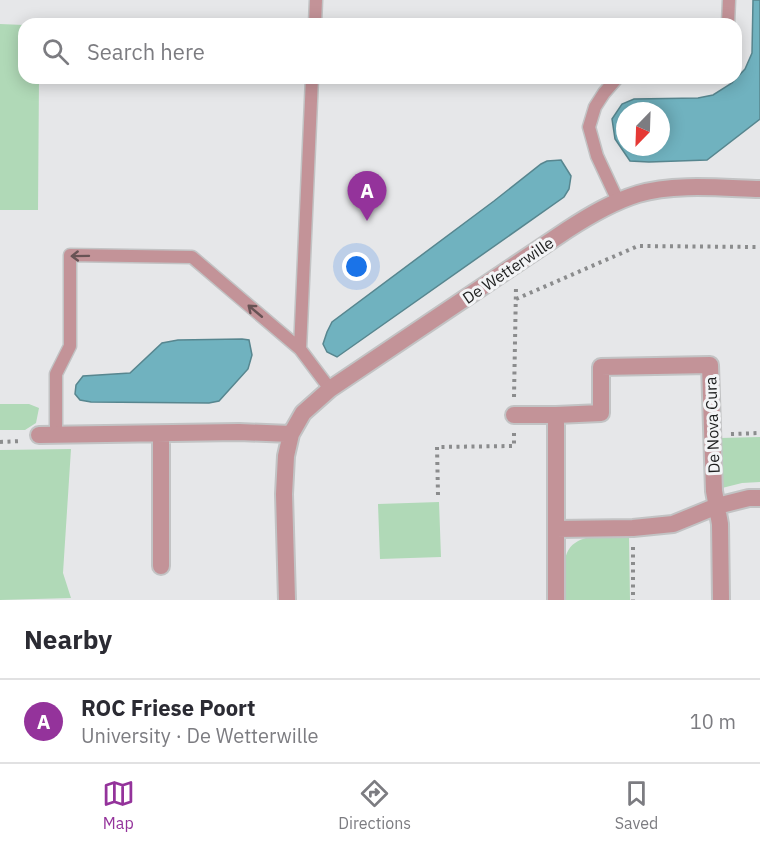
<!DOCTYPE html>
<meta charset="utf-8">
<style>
body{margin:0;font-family:"IBM Plex Sans",sans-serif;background:#f2f2f3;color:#2b2b33}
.compass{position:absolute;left:616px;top:102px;width:54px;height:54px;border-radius:50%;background:#fff;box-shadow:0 3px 15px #0003;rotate:203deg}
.you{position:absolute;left:357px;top:267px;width:21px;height:21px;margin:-15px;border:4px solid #fff;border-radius:50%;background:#1a73e8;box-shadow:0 0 0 9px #1a73e833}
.badge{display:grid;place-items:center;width:39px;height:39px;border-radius:50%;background:#94339b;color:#fff;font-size:20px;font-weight:700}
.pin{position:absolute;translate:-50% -50px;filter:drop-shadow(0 2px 3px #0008)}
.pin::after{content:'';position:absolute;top:32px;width:21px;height:18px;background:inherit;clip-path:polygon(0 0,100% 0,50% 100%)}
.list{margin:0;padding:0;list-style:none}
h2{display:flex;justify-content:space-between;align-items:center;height:78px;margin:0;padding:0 24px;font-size:26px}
h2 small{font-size:20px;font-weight:400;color:#7c7c81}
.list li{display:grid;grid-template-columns:39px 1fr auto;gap:18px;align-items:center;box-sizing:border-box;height:84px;padding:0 24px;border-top:2px solid #e1e1e2}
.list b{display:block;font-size:22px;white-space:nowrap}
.list p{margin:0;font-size:20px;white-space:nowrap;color:#7c7c81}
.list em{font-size:20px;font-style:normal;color:#7c7c81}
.icon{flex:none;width:33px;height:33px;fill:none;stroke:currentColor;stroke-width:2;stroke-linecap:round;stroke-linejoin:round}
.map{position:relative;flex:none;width:760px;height:600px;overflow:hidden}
.search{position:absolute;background:#fff;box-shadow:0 3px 15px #0003;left:18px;right:18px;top:18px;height:66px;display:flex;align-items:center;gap:15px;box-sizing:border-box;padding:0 21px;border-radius:18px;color:#7c7c81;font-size:22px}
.sheet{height:162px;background:#fff}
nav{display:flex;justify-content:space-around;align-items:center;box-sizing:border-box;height:84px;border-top:2px solid #e1e1e2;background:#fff;font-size:16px;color:#7c7c81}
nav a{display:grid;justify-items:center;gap:3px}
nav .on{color:#94339b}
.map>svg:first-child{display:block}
.green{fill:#b0d9b7}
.water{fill:#70b2bf;stroke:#57868f;stroke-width:1.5;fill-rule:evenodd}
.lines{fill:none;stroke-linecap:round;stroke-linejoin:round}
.service-casing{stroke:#c2c3c4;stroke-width:15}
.minor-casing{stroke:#c2c3c4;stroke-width:20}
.path{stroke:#8b8c8d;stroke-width:4;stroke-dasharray:3 4.5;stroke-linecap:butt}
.service{stroke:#c39398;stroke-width:12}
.minor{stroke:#c39398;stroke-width:16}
.oneway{stroke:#685355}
.labels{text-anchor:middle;stroke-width:6;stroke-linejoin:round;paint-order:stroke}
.street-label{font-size:16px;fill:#1d1e1e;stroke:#f3f4f6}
</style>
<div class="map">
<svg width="760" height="600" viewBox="0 0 760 600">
<rect width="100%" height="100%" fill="#e6e7e9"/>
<path class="green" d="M 0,24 L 24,25 L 24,78 L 39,78 L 38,210 L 0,210 Z
M 0,404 L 29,404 L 39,408 L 36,423 L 25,430 L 0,430 Z
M 760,437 L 760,482 L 742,483 L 722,488 L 720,438 Z
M 71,449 L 63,573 L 71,598 L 0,600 L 0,450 Z
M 439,502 L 441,557 L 380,559 L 378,504 Z
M 629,536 L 630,600 L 566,600 L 565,560 C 570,530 606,537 629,536 Z"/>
<path class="water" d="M 753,0 L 760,0 L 760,119 L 707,160 L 649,162 L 630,161 L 615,139 L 612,119 L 622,104 L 634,99 L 698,98 L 713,95 L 732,83 L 745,69 L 752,53 ZM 625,111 L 661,111 L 661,147 L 625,147 Z
M 561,160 L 571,176 L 569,189 L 564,197 L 337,357 L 327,352 L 323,344 L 327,332 L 332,322 L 494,201 L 541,164 L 547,161 Z
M 242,339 L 249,340 L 252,355 L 248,369 L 219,401 L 209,403 L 91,402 L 80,400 L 75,394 L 76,385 L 83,376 L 130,373 L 162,343 L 178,340 Z"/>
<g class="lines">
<defs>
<path id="service" d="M 315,24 L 316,0
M 728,24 L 729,0
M 312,78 L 300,349 L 330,389
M 617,78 L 604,93 L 595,107 L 589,127 L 597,156 L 618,201
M 56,434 L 56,374 L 70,346 L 70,255 L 192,257 L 300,349"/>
<path id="minor" d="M 514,415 L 556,415 L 601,413 L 601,367 L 710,365 L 714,491 L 720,524 L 721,600
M 556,415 L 556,600
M 161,434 L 161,566
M 39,435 L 239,432 L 291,434
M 556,529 L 633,528 L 673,524 L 717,506 L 749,498 L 760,498
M 287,600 L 284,494 L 286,456 L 291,434 L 303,413 L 330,389 L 567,230 C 590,215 612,202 638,194 C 674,183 723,188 760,189"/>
</defs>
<use href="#service" class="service-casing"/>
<use href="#minor" class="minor-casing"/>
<path class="path" d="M 516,299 L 638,246 L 760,247
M 514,397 L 516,287
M 731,434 L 760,433
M 0,442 L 22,441
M 438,495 L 437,447 L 514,446 L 514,431
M 633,547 L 633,600"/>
<use href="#service" class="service"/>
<use href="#minor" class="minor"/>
</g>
<defs><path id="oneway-shaft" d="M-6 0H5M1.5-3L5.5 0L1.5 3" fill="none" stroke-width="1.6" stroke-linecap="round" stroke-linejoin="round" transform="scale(1.5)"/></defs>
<g class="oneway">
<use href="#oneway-shaft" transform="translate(80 256) rotate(179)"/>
<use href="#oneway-shaft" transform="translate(255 311) rotate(-140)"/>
</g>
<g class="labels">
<g class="street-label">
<text transform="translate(508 270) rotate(-34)" y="6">De Wetterwille</text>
<text transform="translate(712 425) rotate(-92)" y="6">De Nova Cura</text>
</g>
</g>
</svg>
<svg class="compass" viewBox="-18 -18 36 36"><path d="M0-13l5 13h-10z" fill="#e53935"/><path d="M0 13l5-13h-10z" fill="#7c7c81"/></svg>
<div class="you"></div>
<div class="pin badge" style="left:367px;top:221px">A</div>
<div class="search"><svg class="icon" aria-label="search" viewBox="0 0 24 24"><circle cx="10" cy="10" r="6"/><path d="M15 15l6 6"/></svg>Search here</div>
</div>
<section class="sheet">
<h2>Nearby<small></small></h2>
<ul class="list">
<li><span class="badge">A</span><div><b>ROC Friese Poort</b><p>University · De Wetterwille</p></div><em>10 m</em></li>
</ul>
</section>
<nav>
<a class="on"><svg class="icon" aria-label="map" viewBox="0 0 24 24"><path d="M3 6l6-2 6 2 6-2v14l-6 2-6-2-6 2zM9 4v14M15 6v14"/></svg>Map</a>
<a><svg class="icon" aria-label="directions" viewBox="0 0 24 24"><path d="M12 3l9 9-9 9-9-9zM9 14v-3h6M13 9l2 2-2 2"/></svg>Directions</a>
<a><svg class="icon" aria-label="saved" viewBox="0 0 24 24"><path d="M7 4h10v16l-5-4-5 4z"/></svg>Saved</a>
</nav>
